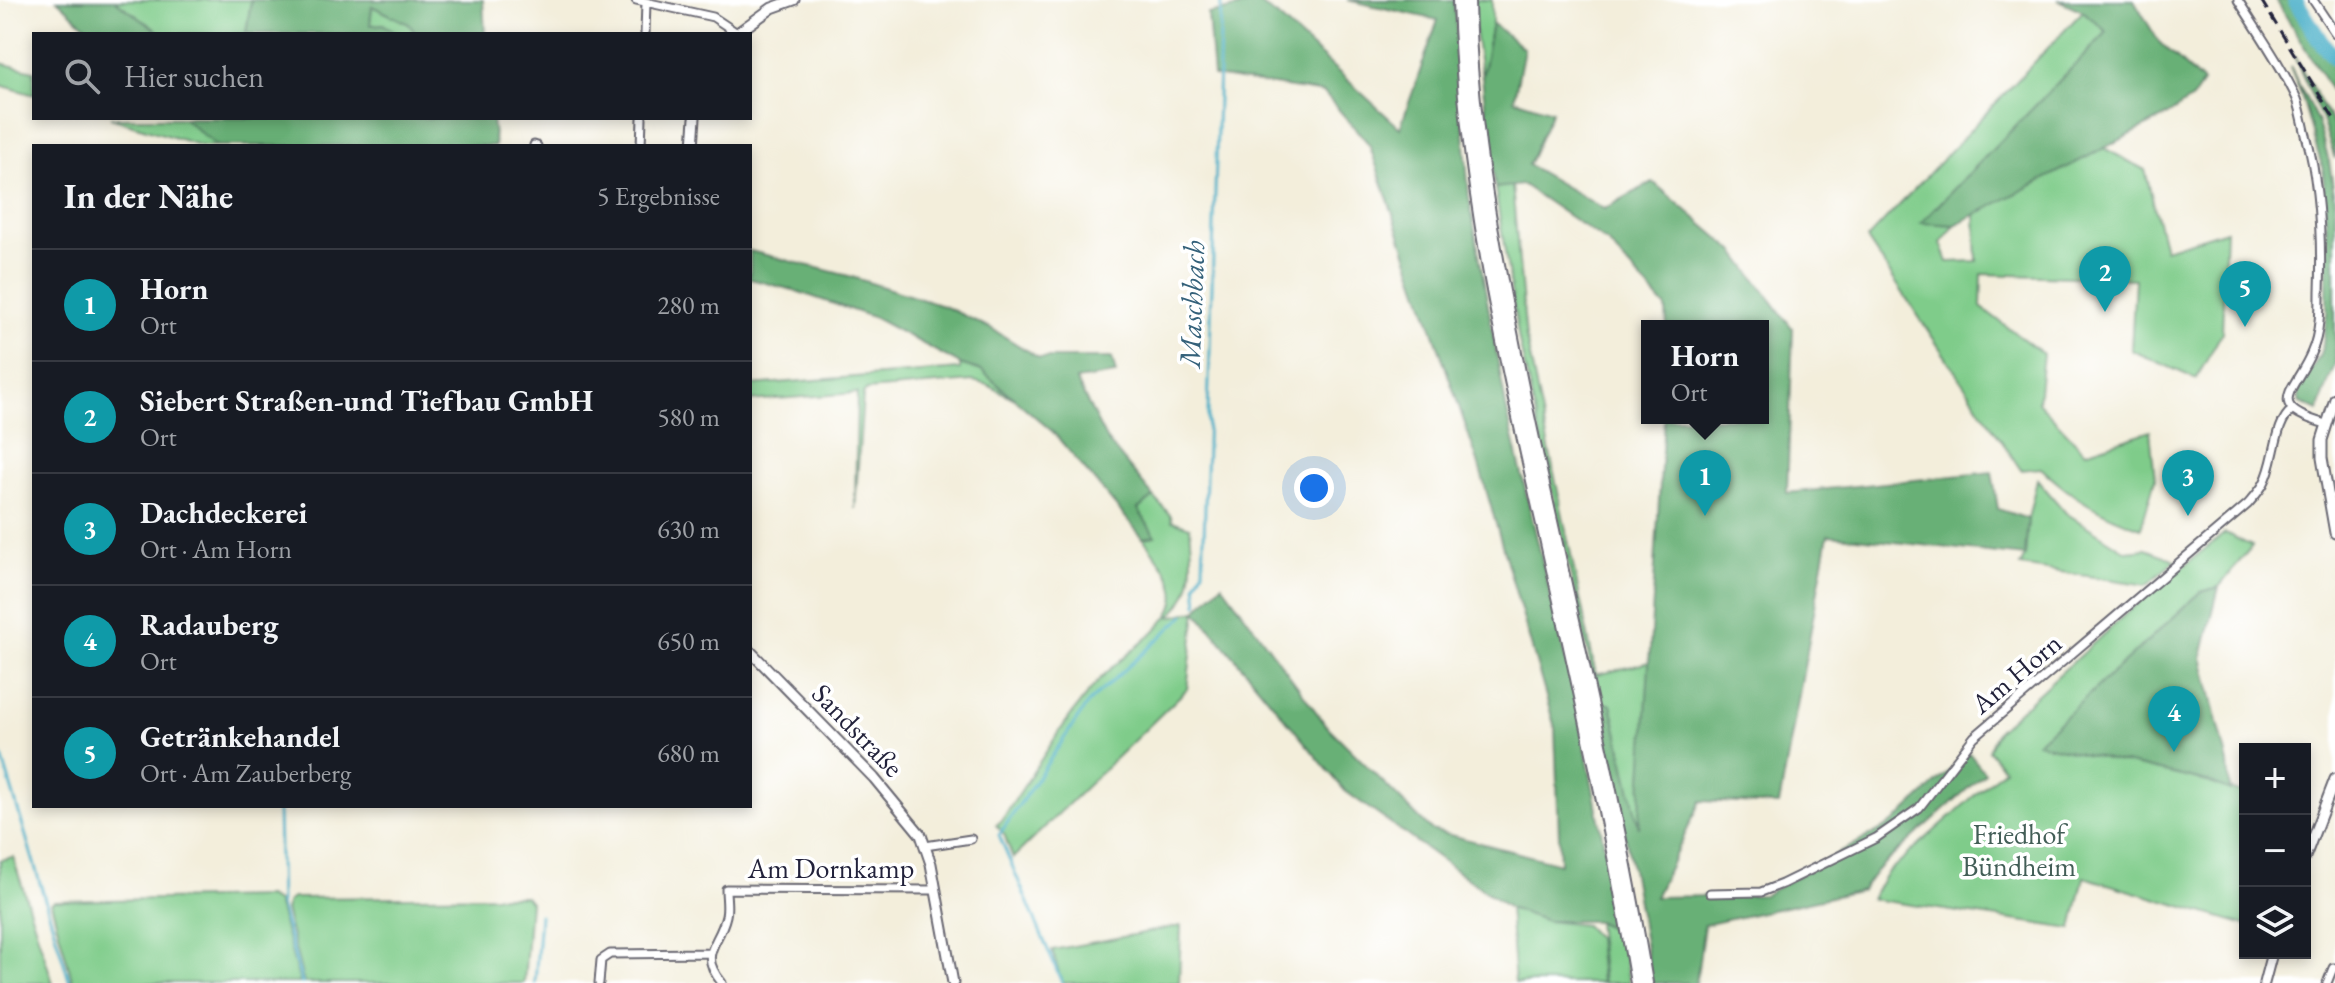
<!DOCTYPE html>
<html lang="de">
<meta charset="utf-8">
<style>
body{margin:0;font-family:"EB Garamond",serif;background:#242831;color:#f1f3f6}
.controls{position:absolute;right:24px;bottom:24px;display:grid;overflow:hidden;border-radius:0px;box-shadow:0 4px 12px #0003}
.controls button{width:72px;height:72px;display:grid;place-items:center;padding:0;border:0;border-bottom:2px solid #363941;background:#171b24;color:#f1f3f6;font:40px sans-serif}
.you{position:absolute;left:1314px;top:488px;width:28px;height:28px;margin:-20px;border:6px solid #fff;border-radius:50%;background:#1a73e8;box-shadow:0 0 0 12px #1a73e833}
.badge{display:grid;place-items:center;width:52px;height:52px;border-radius:50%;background:#c8321e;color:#fff;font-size:26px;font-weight:700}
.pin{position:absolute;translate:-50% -66px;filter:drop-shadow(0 2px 4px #0008)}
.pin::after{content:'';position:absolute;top:42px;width:28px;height:24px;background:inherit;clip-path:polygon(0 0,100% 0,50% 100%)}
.popup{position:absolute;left:1641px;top:320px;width:128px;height:104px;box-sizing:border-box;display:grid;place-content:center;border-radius:0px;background:#171b24;filter:drop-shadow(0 2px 6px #0005);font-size:26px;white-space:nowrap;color:#9ea1a6}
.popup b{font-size:30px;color:#f1f3f6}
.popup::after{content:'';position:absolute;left:50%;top:100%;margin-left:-16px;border:16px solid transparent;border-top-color:#171b24}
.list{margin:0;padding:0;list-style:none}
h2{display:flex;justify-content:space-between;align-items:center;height:104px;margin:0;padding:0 32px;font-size:34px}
h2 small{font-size:26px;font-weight:400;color:#9ea1a6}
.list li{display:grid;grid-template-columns:52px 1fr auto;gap:24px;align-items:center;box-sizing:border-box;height:112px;padding:0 32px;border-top:2px solid #363941}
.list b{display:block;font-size:30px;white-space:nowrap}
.list p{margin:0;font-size:26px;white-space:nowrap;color:#9ea1a6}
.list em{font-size:26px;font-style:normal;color:#9ea1a6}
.icon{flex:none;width:44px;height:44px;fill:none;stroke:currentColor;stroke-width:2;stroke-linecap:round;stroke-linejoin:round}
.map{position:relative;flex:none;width:2335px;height:983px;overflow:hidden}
.search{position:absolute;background:#171b24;box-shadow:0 4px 12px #0003;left:32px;top:32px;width:720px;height:88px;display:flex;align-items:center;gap:20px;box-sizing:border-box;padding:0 28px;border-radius:0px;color:#9ea1a6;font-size:30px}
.panel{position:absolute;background:#171b24;box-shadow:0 4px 12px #0003;left:32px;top:144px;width:720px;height:664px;border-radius:0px}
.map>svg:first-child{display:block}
.green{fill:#7fcc8a;stroke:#507762;stroke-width:2}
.forest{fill:#67b076;stroke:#446958;stroke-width:2}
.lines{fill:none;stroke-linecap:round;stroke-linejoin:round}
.stream{stroke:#49afc8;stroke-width:3}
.river{stroke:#49afc8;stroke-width:16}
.minor-casing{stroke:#6b6973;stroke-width:11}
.tertiary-casing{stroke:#6b6973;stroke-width:13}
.trunk-casing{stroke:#6b6973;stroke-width:16}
.minor{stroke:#fff;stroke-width:7}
.tertiary{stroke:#fff;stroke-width:9}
.trunk{stroke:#fff;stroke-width:12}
.rail{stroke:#22223b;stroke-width:3;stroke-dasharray:12 6;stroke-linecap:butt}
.labels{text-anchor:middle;stroke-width:7;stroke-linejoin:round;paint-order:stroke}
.street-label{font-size:28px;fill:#22223b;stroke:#fff}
.park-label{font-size:28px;fill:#435e57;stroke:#fff}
.water-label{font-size:30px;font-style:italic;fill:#34617a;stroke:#fff}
</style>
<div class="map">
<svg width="2335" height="983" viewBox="0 0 2335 983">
<rect width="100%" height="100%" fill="#fff"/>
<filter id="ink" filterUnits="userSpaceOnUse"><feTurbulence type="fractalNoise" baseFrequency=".0125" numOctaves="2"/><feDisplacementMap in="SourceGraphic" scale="16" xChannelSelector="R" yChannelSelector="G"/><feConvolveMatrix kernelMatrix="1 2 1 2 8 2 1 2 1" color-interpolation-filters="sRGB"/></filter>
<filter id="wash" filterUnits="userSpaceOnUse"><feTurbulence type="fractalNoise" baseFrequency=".006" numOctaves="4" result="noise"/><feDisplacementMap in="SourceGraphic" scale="32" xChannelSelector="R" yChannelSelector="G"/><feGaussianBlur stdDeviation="1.8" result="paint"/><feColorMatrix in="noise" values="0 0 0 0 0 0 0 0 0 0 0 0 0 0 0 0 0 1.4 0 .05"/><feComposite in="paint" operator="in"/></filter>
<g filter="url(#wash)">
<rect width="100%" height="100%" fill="#f3eedb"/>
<path class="green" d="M 114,0 L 251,0 L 251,1 L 246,34 L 162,34 Z
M 1475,0 L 1492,0 L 1492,23 L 1482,78 L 1475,33 Z
M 372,6 L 409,24 L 416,34 L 399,34 L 383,24 L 370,26 Z
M 2083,11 L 2107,32 L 1922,222 L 1955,225 L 1941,243 L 1948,262 L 1977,261 L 1975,214 L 2104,148 L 2145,170 L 2165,249 L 2226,230 L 2222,333 L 2196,379 L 2131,350 L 2135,279 L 1982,274 L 1981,307 L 2043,354 L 2038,402 L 2085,452 L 2150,431 L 2155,479 L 2141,528 C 2102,515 2071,497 2041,468 L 2021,470 L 1867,239 Z
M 0,63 L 34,71 L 34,95 L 0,85 Z
M 110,118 L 187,118 L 219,146 L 202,146 Z
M 1512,185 L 1526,338 L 1596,675 L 1650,662 L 1639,832 L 1611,704 L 1599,704 L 1519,341 L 1495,188 Z
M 960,364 L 982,371 L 1013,398 L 988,385 L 973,381 L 867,390 L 863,394 L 855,509 L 857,393 L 750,401 L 750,385 L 960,369 Z
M 2037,479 L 2066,513 L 2126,551 L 2146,549 L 2176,560 L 2147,585 L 2020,566 L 2025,556 L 2028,519 Z
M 1154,497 L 1171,516 L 1172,521 L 1190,527 C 1193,560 1197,593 1169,617 L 1196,611 L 1187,689 L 1013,858 L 1004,834 L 996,825 L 1003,818 C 1035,771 1064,718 1102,677 C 1121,657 1167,629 1174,603 C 1179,579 1155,556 1143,538 L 1154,536 L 1138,509 Z
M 2225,533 L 2252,546 L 2219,587 L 2201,592 L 2037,743 L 2208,782 L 2245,794 L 2245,925 L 2084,877 L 2072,929 L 1871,899 L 1886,874 L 2004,769 L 1988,750 L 1998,730 L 2142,599 Z
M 13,857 L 53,983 L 0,983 L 0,860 Z
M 525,896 L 530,902 L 524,983 L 304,983 L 285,910 L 288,901 L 293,898 Z
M 267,897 L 277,902 L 300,983 L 73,983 L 51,903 L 54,901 Z
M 1509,908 L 1547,921 L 1585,925 L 1597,938 L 1601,983 L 1515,983 Z
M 1597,921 L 1621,934 L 1629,983 L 1603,983 Z
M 1181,926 L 1179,983 L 1062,983 L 1052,950 Z"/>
<path class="forest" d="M 57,0 L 114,0 L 162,34 L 94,34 Z
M 251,0 L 483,0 L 485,34 L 416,34 L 409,24 L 372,6 L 370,25 L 383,24 L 399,34 L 246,34 Z
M 1347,0 L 1454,0 L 1469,197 L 1506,407 L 1581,725 L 1621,934 L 1597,921 L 1547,921 L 1509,908 L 1345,791 L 1196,611 L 1222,584 L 1326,725 L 1431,830 L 1560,864 L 1555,728 L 1478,462 L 1369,144 L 1324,93 L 1213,76 L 1208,14 L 1257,3 L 1276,15 L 1400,128 L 1438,20 Z
M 2058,0 L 2134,0 L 2157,39 L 2203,83 L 2192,99 L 2163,118 L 1955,225 L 1921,223 L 2107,32 L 2083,11 Z
M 2276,0 L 2300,0 L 2335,52 L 2335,97 Z
M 1492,23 L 1524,49 L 1514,99 L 1552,111 L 1528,165 L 1604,209 L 1653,182 L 1735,252 L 1793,329 L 1787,493 L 1992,472 L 1998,509 L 2028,519 L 2025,556 L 1828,535 L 1779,805 L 1701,801 L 1655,897 L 1764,895 L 1894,822 L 1969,753 L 1985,773 L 1876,871 L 1862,890 L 1704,925 L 1696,983 L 1652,983 L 1633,874 L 1599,704 L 1611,704 L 1639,828 L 1664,418 L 1763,418 L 1763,326 L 1667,326 L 1666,308 L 1608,243 L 1523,185 L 1495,188 L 1482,78 Z
M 2294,56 L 2335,127 L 2335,159 L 2321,117 Z
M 2290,67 L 2317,120 L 2329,161 L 2335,199 L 2335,364 L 2318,411 L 2299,402 L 2299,388 L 2319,357 L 2323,344 L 2327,312 L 2327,239 L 2323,170 L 2301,94 Z
M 183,118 L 492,118 L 495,146 L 217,146 Z
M 750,251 L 849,276 L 946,307 L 992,329 L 1039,358 L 1112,358 L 1116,374 L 1076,380 L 1106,439 L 1154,497 L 1138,509 L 1155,536 L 1143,538 L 1053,432 L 982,371 L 960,364 L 875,318 L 793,290 L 750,279 Z
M 2219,587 L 2202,657 L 2228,763 L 2230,791 L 2208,782 L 2036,743 L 2201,592 Z"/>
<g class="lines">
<path class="stream" d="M 1198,604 L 1196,584 L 1203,570 L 1221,3
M 0,750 L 70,983
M 278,806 L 280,905 L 302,983
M 535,983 L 540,915
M 1062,983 L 999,835 L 1088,703 L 1185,615"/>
<path class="river" d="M 2295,0 L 2321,42 L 2335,58"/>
</g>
</g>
<g filter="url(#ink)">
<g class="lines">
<defs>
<path id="minor" d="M 636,0 L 713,17 L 737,33
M 2238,0 C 2258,32 2281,64 2297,99 C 2301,110 2303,123 2306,135 C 2320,186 2322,238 2320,291 C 2320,311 2320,333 2312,351 C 2296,391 2261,406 2326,424
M 2313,0 L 2335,33
M 645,34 L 646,2
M 534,145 L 537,146
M 641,146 L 642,118
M 925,846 L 971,839
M 1710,893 L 1761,892 L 1782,884 L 1876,838 L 1919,808 L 1974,737 L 2248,504 C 2253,498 2260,491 2264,483 C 2276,462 2274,423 2292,410
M 599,983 L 601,960 L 610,954 L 710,953
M 722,983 C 697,952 719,946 726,916 C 728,908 726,898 726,889 L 936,890
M 2327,983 L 2333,968 L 2335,968"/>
<path id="tertiary" d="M 736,34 L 772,8 L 794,0
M 693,146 L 695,118
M 2335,399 L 2322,440 L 2322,458 L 2335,533
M 750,651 L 874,778 L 921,835 L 931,864 L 953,983
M 2305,857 L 2335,779
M 2264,983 L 2272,953"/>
<path id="trunk" d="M 1459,0 C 1464,181 1506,361 1546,538 C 1579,686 1612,833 1637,983
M 1468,0 C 1470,135 1498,270 1525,402 C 1566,596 1614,788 1646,983"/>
</defs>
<use href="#minor" class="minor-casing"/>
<use href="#tertiary" class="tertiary-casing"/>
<use href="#trunk" class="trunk-casing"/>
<use href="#minor" class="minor"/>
<use href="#tertiary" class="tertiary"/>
<use href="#trunk" class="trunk"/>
<path class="rail" d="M 2261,0 L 2335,120"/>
</g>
</g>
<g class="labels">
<g class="street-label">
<text transform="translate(2016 673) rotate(-40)" y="10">Am Horn</text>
<text transform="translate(858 730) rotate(46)" y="10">Sandstraße</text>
<text x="831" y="878">Am Dornkamp</text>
</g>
<g class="park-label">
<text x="2019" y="844">Friedhof<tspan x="2019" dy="32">Bündheim</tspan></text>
</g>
<g class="water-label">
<text transform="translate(1192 304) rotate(-88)" y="10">Maschbach</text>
</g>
</g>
</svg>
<div class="controls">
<button>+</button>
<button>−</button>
<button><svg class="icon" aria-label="layers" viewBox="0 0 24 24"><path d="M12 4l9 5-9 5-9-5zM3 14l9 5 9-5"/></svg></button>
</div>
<div class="you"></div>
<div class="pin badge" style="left:1705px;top:516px;background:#0f9aa8">1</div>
<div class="popup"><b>Horn</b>Ort</div>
<div class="pin badge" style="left:2105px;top:312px;background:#0f9aa8">2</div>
<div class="pin badge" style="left:2188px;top:516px;background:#0f9aa8">3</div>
<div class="pin badge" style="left:2174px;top:752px;background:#0f9aa8">4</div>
<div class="pin badge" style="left:2245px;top:327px;background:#0f9aa8">5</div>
<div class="search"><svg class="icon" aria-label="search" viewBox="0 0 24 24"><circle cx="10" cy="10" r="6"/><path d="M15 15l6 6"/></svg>Hier suchen</div>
<section class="panel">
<h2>In der Nähe<small>5 Ergebnisse</small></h2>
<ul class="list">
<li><span class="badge" style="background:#0f9aa8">1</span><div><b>Horn</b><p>Ort</p></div><em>280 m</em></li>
<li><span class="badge" style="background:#0f9aa8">2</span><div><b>Siebert Straßen-und Tiefbau GmbH</b><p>Ort</p></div><em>580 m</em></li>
<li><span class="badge" style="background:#0f9aa8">3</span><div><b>Dachdeckerei</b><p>Ort · Am Horn</p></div><em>630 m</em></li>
<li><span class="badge" style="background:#0f9aa8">4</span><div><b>Radauberg</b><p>Ort</p></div><em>650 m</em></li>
<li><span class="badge" style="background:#0f9aa8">5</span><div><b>Getränkehandel</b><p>Ort · Am Zauberberg</p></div><em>680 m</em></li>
</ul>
</section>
</div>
